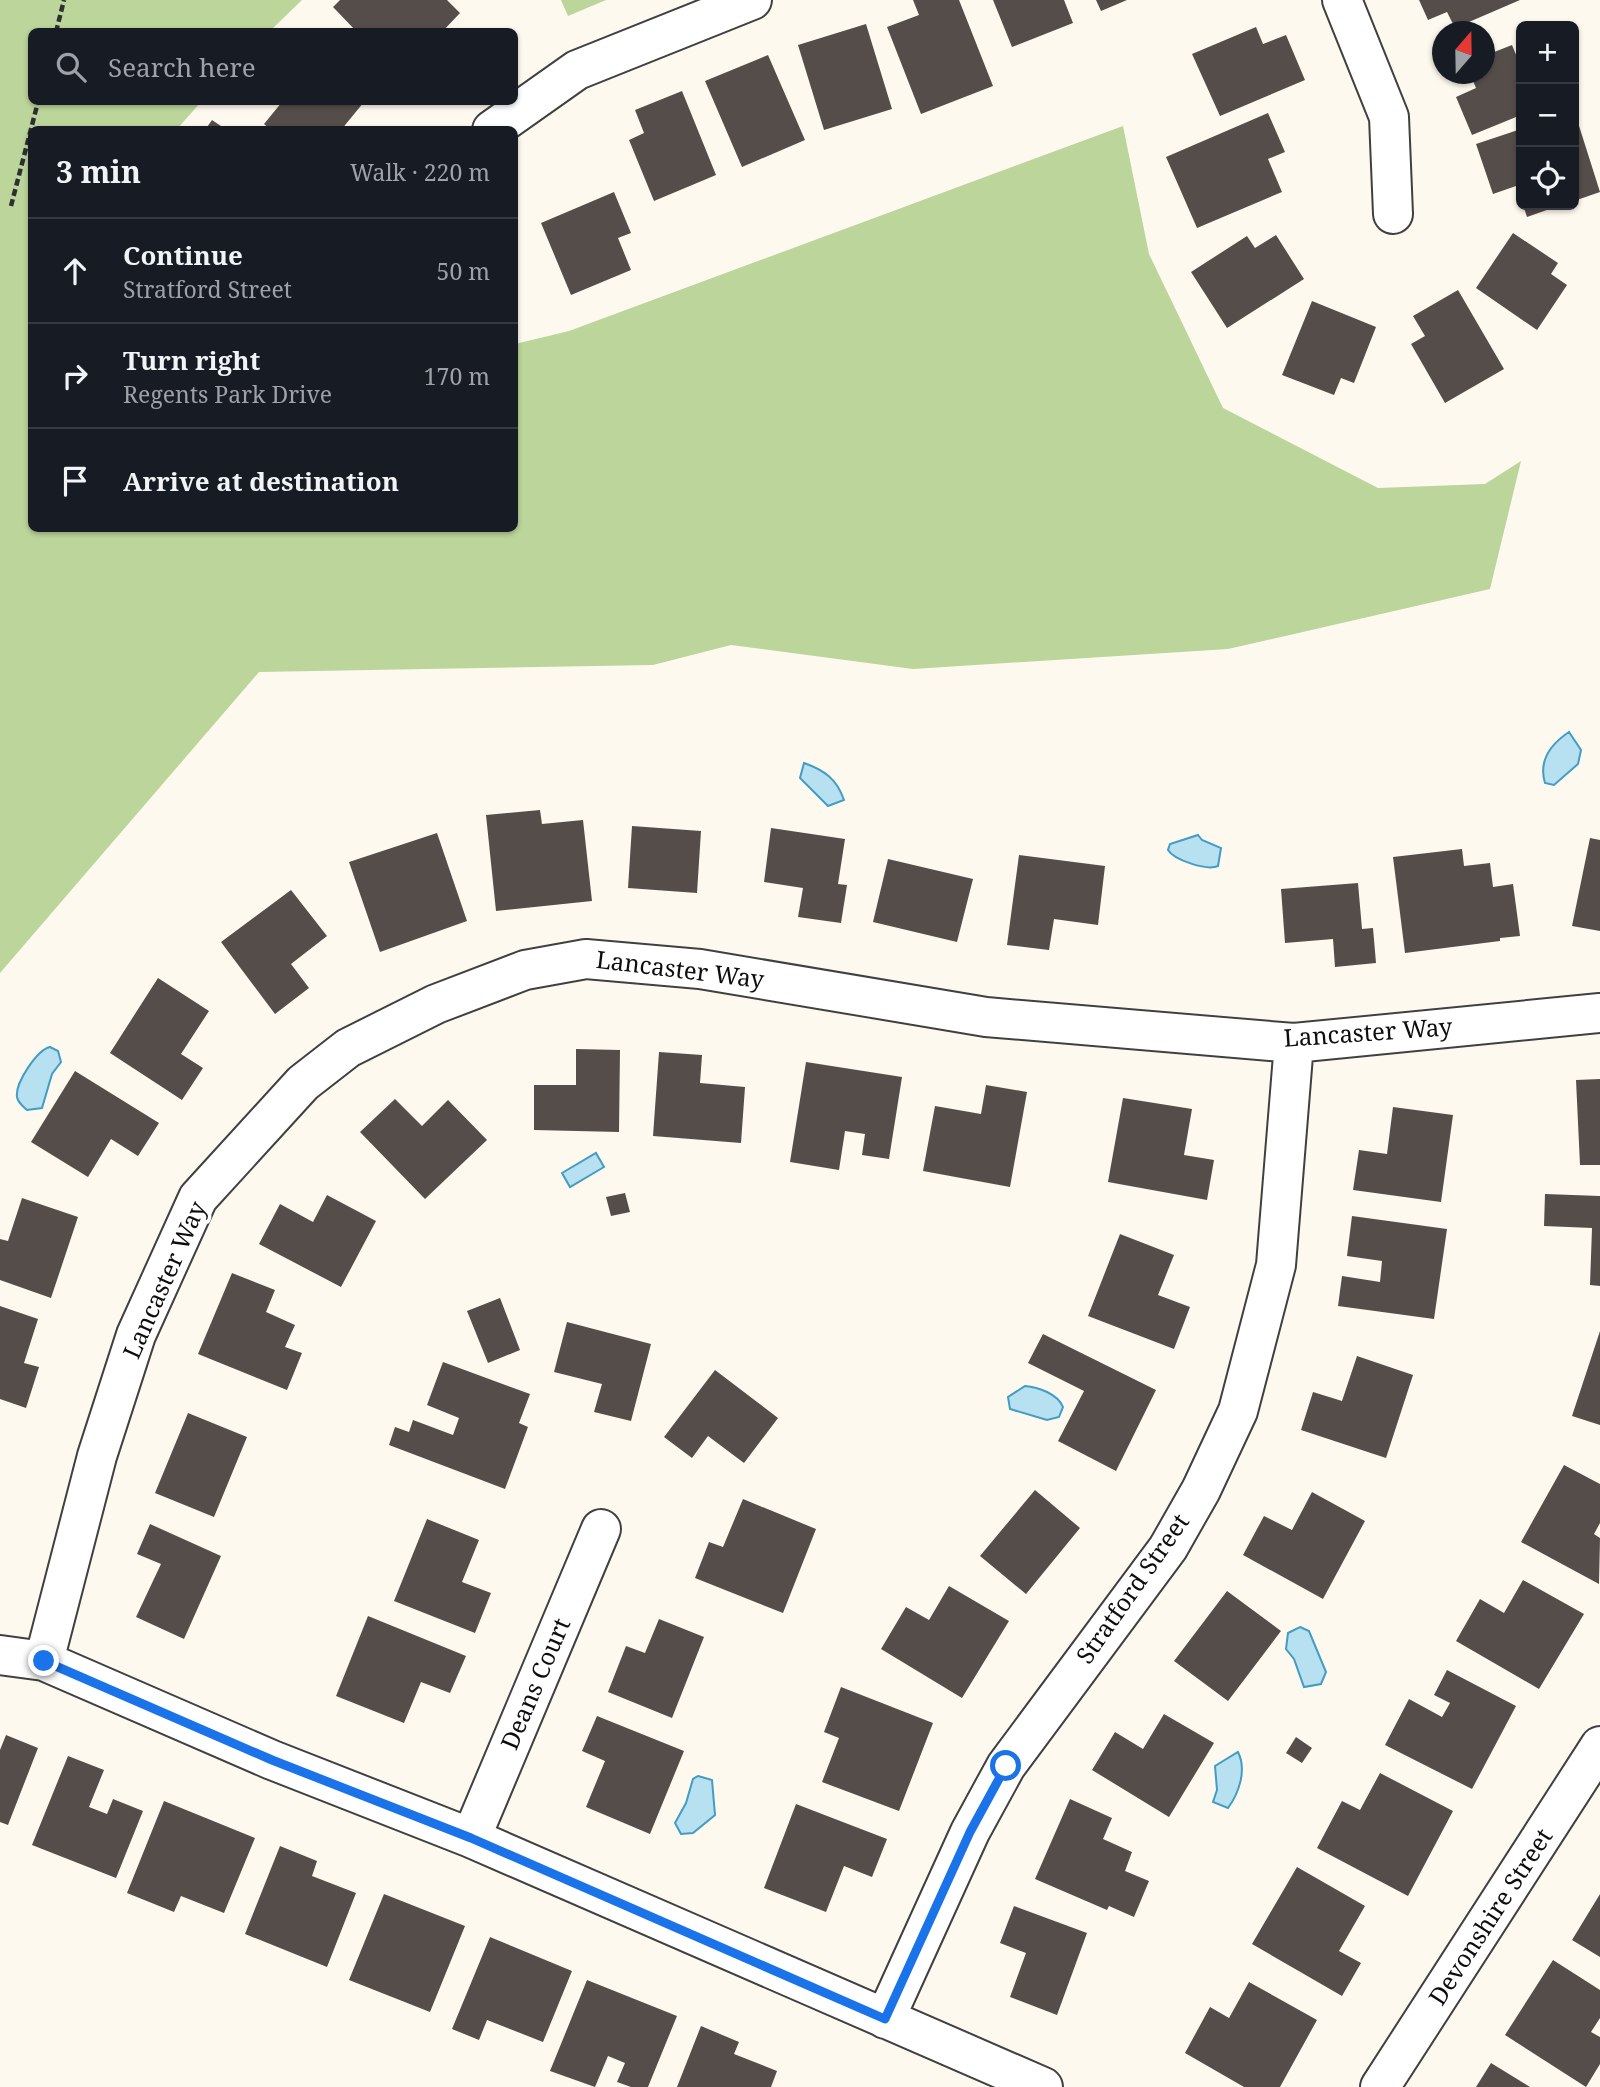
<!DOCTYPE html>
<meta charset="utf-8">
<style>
body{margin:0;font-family:"Noto Serif",serif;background:#20242c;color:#f1f3f6}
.controls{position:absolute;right:21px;top:21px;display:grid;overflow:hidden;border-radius:10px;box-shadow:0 2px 5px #0004}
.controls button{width:63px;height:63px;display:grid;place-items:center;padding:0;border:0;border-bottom:2px solid #363941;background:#171b24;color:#f1f3f6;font:35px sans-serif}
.compass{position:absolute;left:1432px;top:21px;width:63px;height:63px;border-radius:50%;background:#171b24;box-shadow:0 2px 5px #0004;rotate:20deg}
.stop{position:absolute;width:21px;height:21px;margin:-16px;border:5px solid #1a73e8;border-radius:50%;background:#fff}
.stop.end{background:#1a73e8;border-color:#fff;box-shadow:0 2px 7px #0008}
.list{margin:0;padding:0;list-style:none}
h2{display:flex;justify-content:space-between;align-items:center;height:91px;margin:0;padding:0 28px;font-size:30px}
h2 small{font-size:23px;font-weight:400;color:#9ea1a6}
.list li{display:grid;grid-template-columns:46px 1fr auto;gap:21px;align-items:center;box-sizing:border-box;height:105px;padding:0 28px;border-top:2px solid #363941}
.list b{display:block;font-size:26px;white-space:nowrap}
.list p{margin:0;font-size:23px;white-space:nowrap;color:#9ea1a6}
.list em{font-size:23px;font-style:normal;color:#9ea1a6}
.icon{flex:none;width:38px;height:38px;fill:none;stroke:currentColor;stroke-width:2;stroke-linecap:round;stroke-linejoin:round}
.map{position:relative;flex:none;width:1600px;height:2087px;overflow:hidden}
.search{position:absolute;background:#171b24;box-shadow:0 2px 5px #0004;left:28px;top:28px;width:490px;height:77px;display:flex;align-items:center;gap:18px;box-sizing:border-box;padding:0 24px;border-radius:10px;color:#9ea1a6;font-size:26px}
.panel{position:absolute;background:#171b24;box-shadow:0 2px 5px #0004;left:28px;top:126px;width:490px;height:406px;border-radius:10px}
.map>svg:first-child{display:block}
.forest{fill:#bbd59b}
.water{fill:#b7e1f1;stroke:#439cc3;stroke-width:2}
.building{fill:#554d4a}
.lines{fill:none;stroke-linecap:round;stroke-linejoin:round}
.minor-casing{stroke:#404040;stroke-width:42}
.path{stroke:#2f2f2f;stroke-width:4.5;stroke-dasharray:7 3.5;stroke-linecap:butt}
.minor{stroke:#fff;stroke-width:38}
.route{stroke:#1a73e8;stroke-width:9}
.labels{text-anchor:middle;stroke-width:7;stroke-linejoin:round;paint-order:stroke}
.street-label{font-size:24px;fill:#0d0d0d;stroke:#fff}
</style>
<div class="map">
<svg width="1600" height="2087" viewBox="0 0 1600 2087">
<rect width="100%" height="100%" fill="#fef9ef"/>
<path class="forest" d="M 0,0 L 302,0 L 270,31 L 32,32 L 32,102 L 201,102 L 177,129 L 32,130 L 32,528 L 514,528 L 515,344 L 569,331 L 1123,126 L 1149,254 L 1223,408 L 1378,488 L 1485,484 L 1521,461 L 1490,589 L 1228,649 L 913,669 L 731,645 L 653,665 L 259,672 L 0,973 Z
M 561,0 L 606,0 L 568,16 Z"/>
<path class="water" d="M 1569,732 L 1581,750 L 1578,764 L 1554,785 L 1545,783 C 1538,760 1551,744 1569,732 Z
M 804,763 C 824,770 837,779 844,800 L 828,806 L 800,778 Z
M 1198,835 L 1202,840 L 1221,848 L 1218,866 C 1207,871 1174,860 1168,850 L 1170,844 Z
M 50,1047 L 58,1051 L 61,1062 L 52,1074 L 42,1108 L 27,1110 C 23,1106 18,1103 17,1097 C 15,1083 37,1050 50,1047 Z
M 596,1153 L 604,1167 L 570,1187 L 562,1173 Z
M 1025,1386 C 1038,1387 1058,1394 1063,1407 L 1059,1417 L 1047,1420 L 1010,1409 L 1008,1397 Z
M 1300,1627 L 1309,1631 L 1326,1672 L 1321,1684 L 1304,1687 L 1294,1659 L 1286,1649 L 1288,1633 Z
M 1238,1752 C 1247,1770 1239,1793 1228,1808 L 1213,1802 L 1217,1790 L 1215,1766 Z
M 698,1776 L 712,1780 L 715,1815 L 693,1833 L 681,1834 L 675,1823 L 686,1803 L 693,1779 Z"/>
<path class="building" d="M 340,0 L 447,0 L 460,13 L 442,32 L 357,32 L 333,7 Z
M 913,0 L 959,0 L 993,86 L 921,114 L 887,27 L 919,15 Z
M 993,0 L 1064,0 L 1073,23 L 1012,47 Z
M 1096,0 L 1127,0 L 1101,11 Z
M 1419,0 L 1520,0 L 1455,28 L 1447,12 L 1428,20 Z
M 866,24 L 892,109 L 824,130 L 798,45 Z
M 1256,27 L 1263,44 L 1286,35 L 1305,80 L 1220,116 L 1192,54 Z
M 1512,45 L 1519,62 L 1521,61 L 1521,115 L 1472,135 L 1456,97 L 1476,88 L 1470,74 L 1484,74 L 1484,56 Z
M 768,55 L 805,140 L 742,167 L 705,81 Z
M 682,91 L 716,175 L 654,201 L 629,140 L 644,133 L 635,110 Z
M 282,102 L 364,102 L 341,130 L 271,130 L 264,124 Z
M 1574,110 L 1600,192 L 1574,201 Z
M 1268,113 L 1285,152 L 1268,159 L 1282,192 L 1197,228 L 1166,157 Z
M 212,120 L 227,130 L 205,130 Z
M 1521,129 L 1521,199 L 1516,186 L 1493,194 L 1476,144 Z
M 614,192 L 631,233 L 618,238 L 631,270 L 571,295 L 541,223 Z
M 1523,205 L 1561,205 L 1527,217 Z
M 1513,233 L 1558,263 L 1551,274 L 1567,285 L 1537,330 L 1476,288 Z
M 1276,235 L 1304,279 L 1227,328 L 1191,272 L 1247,236 L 1255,248 Z
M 1458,290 L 1504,369 L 1445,403 L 1411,344 L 1425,336 L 1413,316 Z
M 1312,301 L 1376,327 L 1354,383 L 1341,378 L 1334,395 L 1282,375 Z
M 540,810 L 542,824 L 583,820 L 592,901 L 496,911 L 486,815 Z
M 632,826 L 701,831 L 697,893 L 628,888 Z
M 771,828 L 845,839 L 838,884 L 847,885 L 841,923 L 798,917 L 803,888 L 764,882 Z
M 437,833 L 467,921 L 380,952 L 349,862 Z
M 1590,838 L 1600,840 L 1600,931 L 1572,926 Z
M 1462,849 L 1464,866 L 1490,863 L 1493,887 L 1513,884 L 1520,936 L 1500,938 L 1500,941 L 1405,953 L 1393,857 Z
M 1019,855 L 1105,866 L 1098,925 L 1054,919 L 1049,950 L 1007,945 Z
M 888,859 L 973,879 L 957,942 L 873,922 Z
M 1358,883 L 1362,929 L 1373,928 L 1376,963 L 1335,967 L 1333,939 L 1285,943 L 1281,889 Z
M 291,890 L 327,936 L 291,964 L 309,988 L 275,1014 L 221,942 Z
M 158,978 L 209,1011 L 181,1054 L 203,1068 L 182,1100 L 110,1053 Z
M 576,1049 L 620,1050 L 619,1132 L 534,1130 L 534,1085 L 576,1085 Z
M 659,1052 L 702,1055 L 700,1083 L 745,1087 L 741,1143 L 653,1136 Z
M 806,1062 L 902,1077 L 889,1159 L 862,1155 L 865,1134 L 845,1131 L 839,1170 L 790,1162 Z
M 75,1071 L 159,1123 L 138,1156 L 111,1139 L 88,1177 L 31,1142 Z
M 1600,1079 L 1600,1165 L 1580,1165 L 1576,1080 Z
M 986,1085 L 1027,1092 L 1010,1187 L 923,1171 L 935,1106 L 981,1114 Z
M 1123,1098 L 1192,1109 L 1184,1155 L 1214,1160 L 1207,1200 L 1108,1182 Z
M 395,1099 L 422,1126 L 448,1100 L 487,1140 L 425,1199 L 360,1132 Z
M 1393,1107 L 1453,1115 L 1441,1202 L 1353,1190 L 1359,1150 L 1387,1154 Z
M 625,1193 L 630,1212 L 611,1216 L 606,1197 Z
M 1545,1194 L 1600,1196 L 1600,1286 L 1590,1285 L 1592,1228 L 1544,1226 Z
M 327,1195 L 376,1221 L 341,1287 L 259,1244 L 280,1204 L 313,1222 Z
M 22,1198 L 78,1217 L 51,1298 L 0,1280 L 0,1239 L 8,1241 Z
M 1352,1216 L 1447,1229 L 1434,1319 L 1338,1306 L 1342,1276 L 1380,1282 L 1382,1261 L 1347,1256 Z
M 1120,1234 L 1174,1255 L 1158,1295 L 1190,1307 L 1174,1349 L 1088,1316 Z
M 232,1273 L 275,1290 L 266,1312 L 295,1325 L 285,1347 L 302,1353 L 287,1390 L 198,1354 Z
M 500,1298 L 520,1350 L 488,1363 L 467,1311 Z
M 0,1306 L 38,1319 L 24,1363 L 39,1367 L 26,1408 L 0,1399 Z
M 567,1322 L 651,1344 L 631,1421 L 594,1412 L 602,1384 L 554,1372 Z
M 1600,1331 L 1600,1425 L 1572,1416 Z
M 1043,1334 L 1156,1390 L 1116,1471 L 1058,1441 L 1084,1391 L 1028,1363 Z
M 1357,1356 L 1413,1375 L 1386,1458 L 1301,1430 L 1313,1392 L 1342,1401 Z
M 443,1362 L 530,1394 L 519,1423 L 528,1427 L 505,1489 L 389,1445 L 395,1427 L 409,1432 L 413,1420 L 453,1435 L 459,1418 L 427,1405 Z
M 715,1370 L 778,1418 L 744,1463 L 708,1436 L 692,1458 L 664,1437 Z
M 188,1413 L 247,1437 L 214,1517 L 155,1493 Z
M 1564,1465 L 1600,1484 L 1600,1523 L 1594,1534 L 1600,1538 L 1599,1584 L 1521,1542 Z
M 1035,1490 L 1080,1528 L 1026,1594 L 980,1556 Z
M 1312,1492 L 1365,1521 L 1323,1599 L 1243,1555 L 1264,1516 L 1292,1530 Z
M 743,1499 L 816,1529 L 783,1613 L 695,1578 L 709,1542 L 723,1547 Z
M 427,1519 L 479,1540 L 462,1582 L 491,1593 L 475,1633 L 394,1601 Z
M 150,1524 L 221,1556 L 184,1639 L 136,1617 L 161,1564 L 137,1554 Z
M 1523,1580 L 1584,1614 L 1539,1689 L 1456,1641 L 1480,1599 L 1504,1613 Z
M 949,1586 L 1009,1621 L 962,1698 L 881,1649 L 906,1607 L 929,1620 Z
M 1227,1591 L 1281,1631 L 1228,1701 L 1174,1661 Z
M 368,1616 L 466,1656 L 450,1693 L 421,1682 L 404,1723 L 336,1696 Z
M 659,1619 L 704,1637 L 672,1718 L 608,1692 L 626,1646 L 645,1653 Z
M 1447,1670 L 1516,1706 L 1472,1789 L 1385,1745 L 1409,1699 L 1442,1717 L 1450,1703 L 1434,1695 Z
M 841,1687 L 933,1723 L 899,1811 L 822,1782 L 839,1738 L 824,1732 Z
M 1164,1714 L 1214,1743 L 1169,1817 L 1092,1770 L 1115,1732 L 1143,1749 Z
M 597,1716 L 684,1751 L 650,1834 L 586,1807 L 605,1761 L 582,1751 Z
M 6,1735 L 38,1748 L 8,1825 L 0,1822 L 0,1750 Z
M 1296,1737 L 1312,1748 L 1302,1763 L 1286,1753 Z
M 68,1756 L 104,1770 L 89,1807 L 107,1814 L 113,1799 L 143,1811 L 116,1878 L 32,1845 Z
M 1380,1773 L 1453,1811 L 1408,1896 L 1317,1848 L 1342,1801 L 1360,1810 Z
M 1070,1799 L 1112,1818 L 1103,1839 L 1132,1852 L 1125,1871 L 1149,1881 L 1134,1917 L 1109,1906 L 1107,1910 L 1035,1879 Z
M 164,1801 L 255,1838 L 224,1913 L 181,1896 L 174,1912 L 127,1893 Z
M 796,1804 L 887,1839 L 872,1877 L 844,1866 L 826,1912 L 764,1888 Z
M 280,1846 L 317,1861 L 312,1876 L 356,1893 L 327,1967 L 245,1934 Z
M 1297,1867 L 1365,1906 L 1339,1951 L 1361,1963 L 1342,1996 L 1252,1944 Z
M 384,1894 L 465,1926 L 430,2012 L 349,1980 Z
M 1600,1894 L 1600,1957 L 1572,1940 Z
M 1014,1906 L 1087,1933 L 1057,2015 L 1010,1997 L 1026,1953 L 1000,1943 Z
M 490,1937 L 572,1971 L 543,2042 L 487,2020 L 479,2040 L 452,2029 Z
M 1553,1960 L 1600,1990 L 1600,2018 L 1591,2032 L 1600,2037 L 1600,2064 L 1586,2087 L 1505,2035 Z
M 587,1980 L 677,2016 L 648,2087 L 631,2087 L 617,2082 L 625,2063 L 608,2056 L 595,2087 L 550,2071 Z
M 1249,1982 L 1317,2020 L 1280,2087 L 1244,2087 L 1185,2053 L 1210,2007 L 1229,2018 Z
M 701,2026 L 739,2042 L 734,2054 L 777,2071 L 771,2087 L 677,2087 Z
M 1491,2063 L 1530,2087 L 1476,2087 Z"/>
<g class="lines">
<defs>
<path id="minor" d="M 1342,0 L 1389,117 L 1393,214
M 492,130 L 577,70 L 752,0
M 0,1655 L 44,1661 L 272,1760 L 471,1838 L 1043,2087
M 44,1661 L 97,1456 L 136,1335 L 198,1198 L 303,1083 L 348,1048 L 436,1004 L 525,970 L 586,959 L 700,969 L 986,1017 L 1294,1043 L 1600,1013
M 471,1838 L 601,1529
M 885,2019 L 970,1832 L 1006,1766 L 1168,1548 L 1201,1490 L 1238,1411 L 1276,1265 L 1294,1043
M 1380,2087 L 1600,1746"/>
</defs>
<use href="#minor" class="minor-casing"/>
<path class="path" d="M 56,32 L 64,0
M 11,206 L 38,102"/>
<use href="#minor" class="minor"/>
</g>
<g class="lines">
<path class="route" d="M 44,1661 L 272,1760 L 471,1838 L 885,2019 L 970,1832 L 1006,1766"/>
</g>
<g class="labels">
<g class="street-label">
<text transform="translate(680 970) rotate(7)" y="8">Lancaster Way</text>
<text transform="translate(1368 1033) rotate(-4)" y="8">Lancaster Way</text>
<text transform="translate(165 1280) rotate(-66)" y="8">Lancaster Way</text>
<text transform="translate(1133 1589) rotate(-55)" y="8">Stratford Street</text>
<text transform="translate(536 1684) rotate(-67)" y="8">Deans Court</text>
<text transform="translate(1491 1917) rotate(-57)" y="8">Devonshire Street</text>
</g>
</g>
</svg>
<div class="controls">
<button>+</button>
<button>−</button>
<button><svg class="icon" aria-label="locate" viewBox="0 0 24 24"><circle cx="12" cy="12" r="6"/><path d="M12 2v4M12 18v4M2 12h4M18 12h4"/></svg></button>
</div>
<svg class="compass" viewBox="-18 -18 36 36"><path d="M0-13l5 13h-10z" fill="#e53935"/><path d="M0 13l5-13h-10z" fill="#9ea1a6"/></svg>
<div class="stop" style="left:1006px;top:1766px"></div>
<div class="stop end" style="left:44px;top:1661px"></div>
<div class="search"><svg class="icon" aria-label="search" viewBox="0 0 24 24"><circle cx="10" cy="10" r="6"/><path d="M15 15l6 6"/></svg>Search here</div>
<section class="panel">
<h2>3 min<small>Walk · 220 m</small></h2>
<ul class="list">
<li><svg class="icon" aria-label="ahead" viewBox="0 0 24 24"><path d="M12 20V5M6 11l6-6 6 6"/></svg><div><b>Continue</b><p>Stratford Street</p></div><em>50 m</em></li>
<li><svg class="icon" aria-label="right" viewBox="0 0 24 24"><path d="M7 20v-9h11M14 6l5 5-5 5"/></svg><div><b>Turn right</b><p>Regents Park Drive</p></div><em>170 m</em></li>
<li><svg class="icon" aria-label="arrive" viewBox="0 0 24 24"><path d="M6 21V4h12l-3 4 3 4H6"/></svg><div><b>Arrive at destination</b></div></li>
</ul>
</section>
</div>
